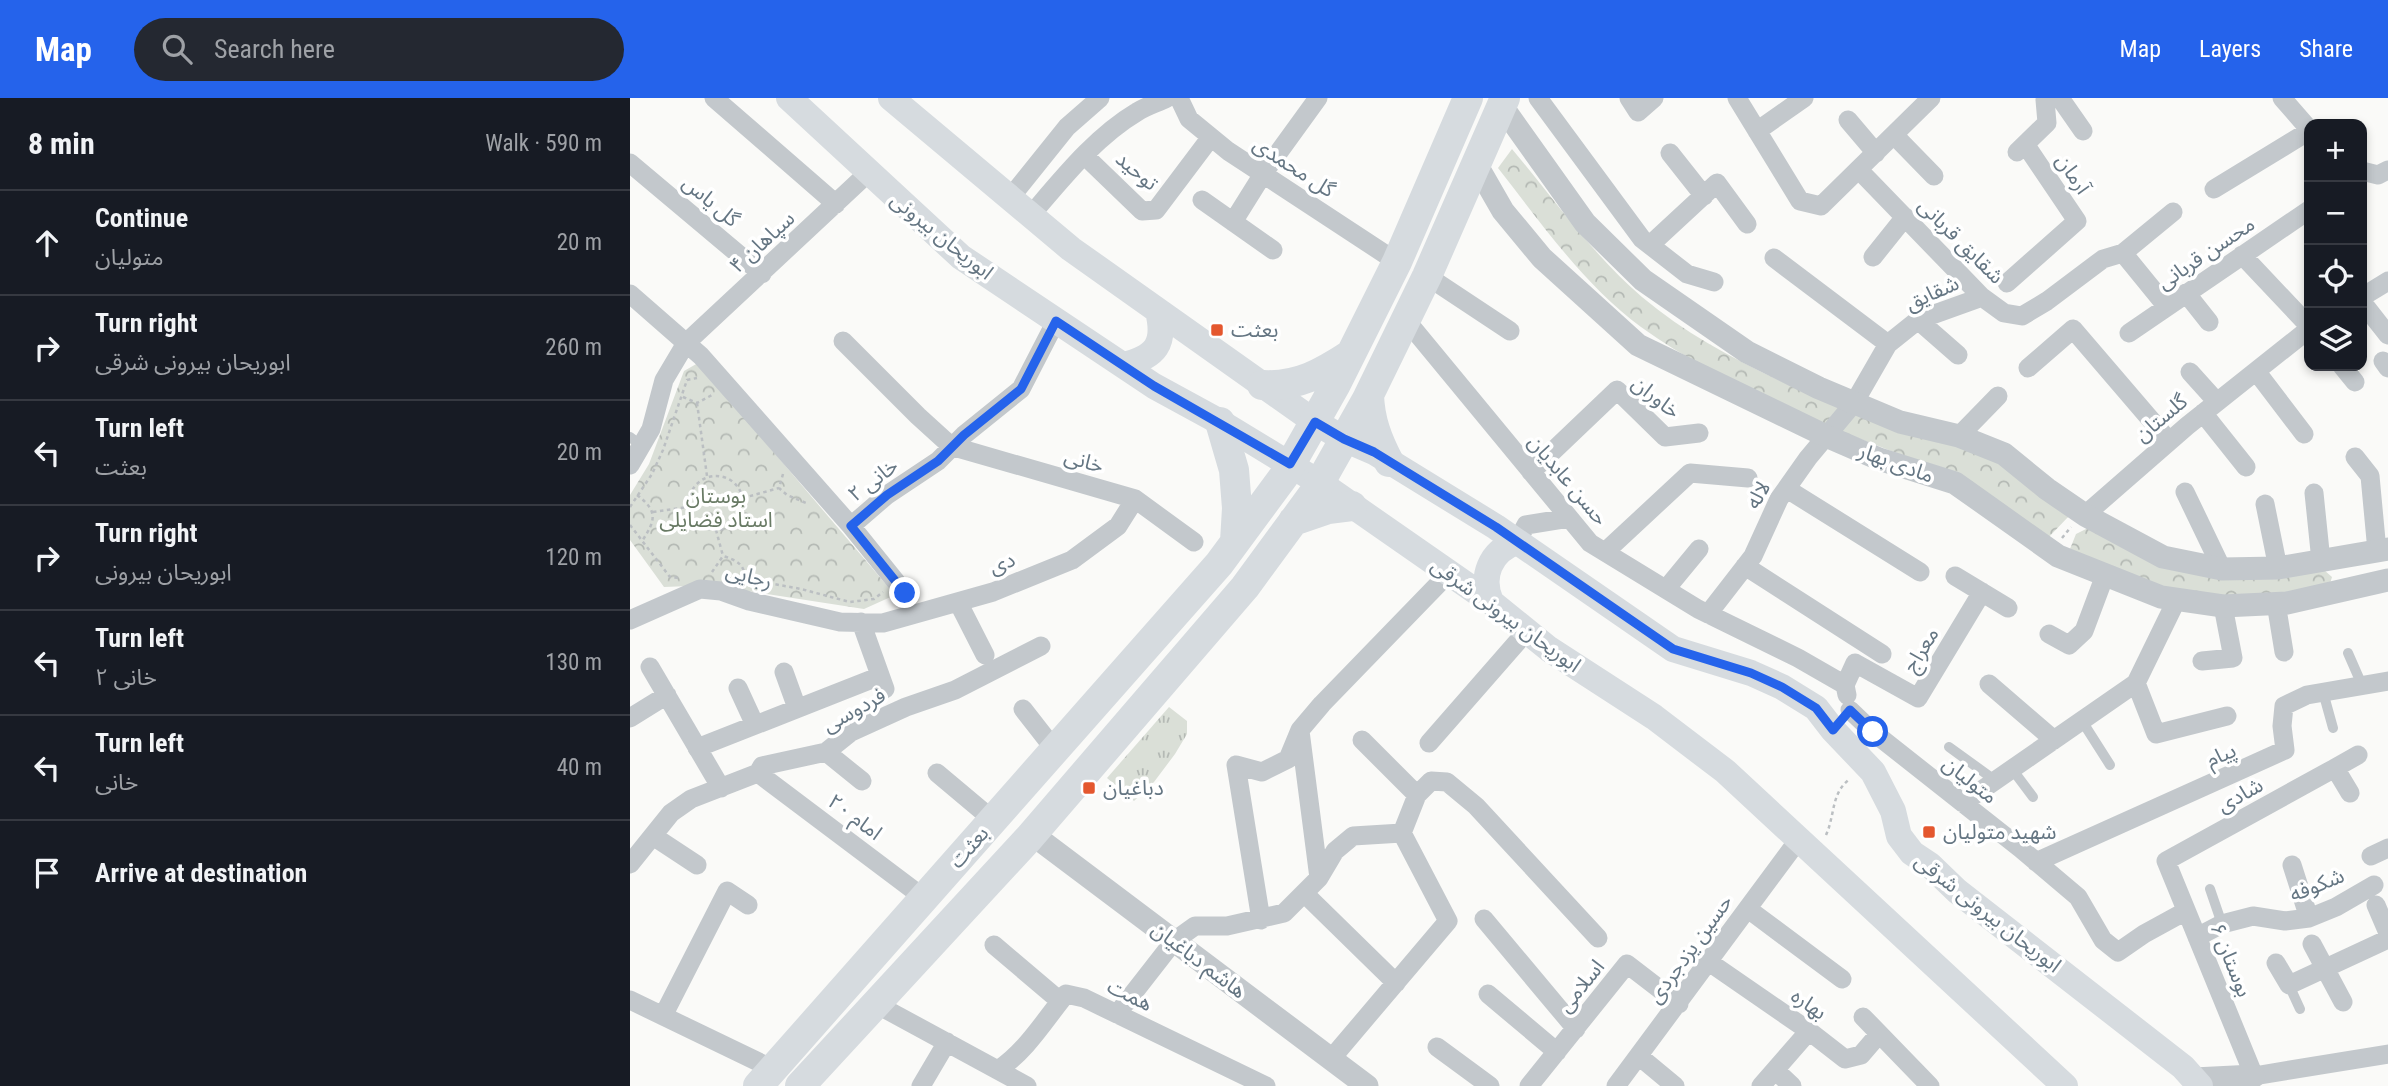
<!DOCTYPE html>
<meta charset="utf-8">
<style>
body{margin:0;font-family:"Roboto Condensed","Noto Sans Arabic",sans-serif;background:#242831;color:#f1f3f6}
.controls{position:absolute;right:21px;top:21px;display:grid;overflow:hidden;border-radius:14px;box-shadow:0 4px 10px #0003}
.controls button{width:63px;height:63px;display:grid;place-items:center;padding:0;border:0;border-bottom:2px solid #363941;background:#171b24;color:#f1f3f6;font:35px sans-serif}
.stop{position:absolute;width:21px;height:21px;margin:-16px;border:5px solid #2563eb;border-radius:50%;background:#fff}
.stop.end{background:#2563eb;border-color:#fff;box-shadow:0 2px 7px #0008}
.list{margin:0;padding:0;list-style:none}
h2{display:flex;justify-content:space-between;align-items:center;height:91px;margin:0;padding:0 28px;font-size:30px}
h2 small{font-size:23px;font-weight:400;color:#9ea1a6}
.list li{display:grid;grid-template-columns:46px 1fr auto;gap:21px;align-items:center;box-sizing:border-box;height:105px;padding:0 28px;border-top:2px solid #363941}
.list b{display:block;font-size:26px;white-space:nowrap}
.list p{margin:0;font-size:23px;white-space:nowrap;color:#9ea1a6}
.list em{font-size:23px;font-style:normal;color:#9ea1a6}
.icon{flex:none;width:38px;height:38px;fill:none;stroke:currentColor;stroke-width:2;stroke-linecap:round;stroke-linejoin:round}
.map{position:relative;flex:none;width:1758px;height:988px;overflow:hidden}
header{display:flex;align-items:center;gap:42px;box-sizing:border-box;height:98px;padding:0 35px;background:#2563eb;color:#fff}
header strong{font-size:33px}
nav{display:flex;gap:38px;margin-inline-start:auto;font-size:24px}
.search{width:490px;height:63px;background:#242831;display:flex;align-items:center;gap:18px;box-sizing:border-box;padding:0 24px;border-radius:38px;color:#9ea1a6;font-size:26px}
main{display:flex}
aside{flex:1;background:#171b24}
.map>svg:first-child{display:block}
.grass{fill:url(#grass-tufts)}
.forest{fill:url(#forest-crowns)}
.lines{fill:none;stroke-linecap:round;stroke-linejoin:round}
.path{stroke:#bbbfc2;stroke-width:2.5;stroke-dasharray:3.5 3.5;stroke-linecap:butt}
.service{stroke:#c3c8cc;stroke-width:10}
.minor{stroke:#c3c8cc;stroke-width:19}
.tertiary{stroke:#c3c8cc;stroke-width:23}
.secondary{stroke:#d6dbdf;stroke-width:26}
.primary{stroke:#d6dbdf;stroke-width:30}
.route{stroke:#2563eb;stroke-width:9}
.poi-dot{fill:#e4572e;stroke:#fff;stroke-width:2.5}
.labels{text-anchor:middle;stroke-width:7;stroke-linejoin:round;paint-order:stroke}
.street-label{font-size:21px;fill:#657683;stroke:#fff}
.poi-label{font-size:21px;fill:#657683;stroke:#fff;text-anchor:start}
.park-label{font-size:21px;fill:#687a64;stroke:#fff}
</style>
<header>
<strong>Map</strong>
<div class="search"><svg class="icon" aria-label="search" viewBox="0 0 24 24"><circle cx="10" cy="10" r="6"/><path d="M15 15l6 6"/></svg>Search here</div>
<nav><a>Map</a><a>Layers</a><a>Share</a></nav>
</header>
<main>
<aside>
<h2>8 min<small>Walk · 590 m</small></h2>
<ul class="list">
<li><svg class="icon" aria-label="ahead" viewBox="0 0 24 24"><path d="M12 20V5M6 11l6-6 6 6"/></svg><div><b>Continue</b><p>متولیان</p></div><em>20 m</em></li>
<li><svg class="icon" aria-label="right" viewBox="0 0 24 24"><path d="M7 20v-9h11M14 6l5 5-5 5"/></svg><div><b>Turn right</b><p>ابوریحان بیرونی شرقی</p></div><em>260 m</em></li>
<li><svg class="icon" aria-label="left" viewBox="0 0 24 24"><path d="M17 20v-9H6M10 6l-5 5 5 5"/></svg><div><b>Turn left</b><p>بعثت</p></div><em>20 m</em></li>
<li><svg class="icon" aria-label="right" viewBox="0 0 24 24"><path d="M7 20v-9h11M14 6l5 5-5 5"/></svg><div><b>Turn right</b><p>ابوریحان بیرونی</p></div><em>120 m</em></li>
<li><svg class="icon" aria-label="left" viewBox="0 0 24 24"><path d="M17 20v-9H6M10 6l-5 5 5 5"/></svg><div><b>Turn left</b><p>خانی ۲</p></div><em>130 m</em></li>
<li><svg class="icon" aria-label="left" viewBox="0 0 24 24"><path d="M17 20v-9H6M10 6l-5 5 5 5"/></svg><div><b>Turn left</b><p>خانی</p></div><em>40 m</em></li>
<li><svg class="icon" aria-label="arrive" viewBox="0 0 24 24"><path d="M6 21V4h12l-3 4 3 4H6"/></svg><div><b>Arrive at destination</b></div></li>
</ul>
</aside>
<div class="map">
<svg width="1758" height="988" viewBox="0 0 1758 988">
<defs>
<pattern id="grass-tufts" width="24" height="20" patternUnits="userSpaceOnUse" patternTransform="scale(1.75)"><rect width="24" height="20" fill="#dadfd7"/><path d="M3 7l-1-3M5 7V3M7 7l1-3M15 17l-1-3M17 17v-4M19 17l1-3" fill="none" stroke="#b4b9b4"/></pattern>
<pattern id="forest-crowns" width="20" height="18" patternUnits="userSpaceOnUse" patternTransform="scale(1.75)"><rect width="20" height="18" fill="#dadfd7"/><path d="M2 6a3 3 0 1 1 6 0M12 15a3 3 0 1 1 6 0" fill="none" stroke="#b4b9b4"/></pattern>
</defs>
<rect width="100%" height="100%" fill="#fafaf8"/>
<path class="grass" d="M 539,609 L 557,623 L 557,636 L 545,656 L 524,684 L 504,703 L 477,680 Z"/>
<path class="forest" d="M 882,51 C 924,101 962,156 1012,199 C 1070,248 1142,280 1211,310 L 1195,329 C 1134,298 1067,270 1011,229 C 953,186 912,126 868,70 Z
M 68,265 L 265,497 L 234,511 L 117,493 L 60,488 L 34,489 L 0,442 L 0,397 L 19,366 L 54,273 Z
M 1226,312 L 1327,345 L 1370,364 L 1439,418 L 1417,441 L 1325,378 L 1210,333 Z
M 1458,430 L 1497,451 L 1694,472 L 1702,479 L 1697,496 L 1581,498 L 1525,487 L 1440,451 L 1446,436 Z"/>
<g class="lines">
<path class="path" d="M 53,299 L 67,305 L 82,297
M 67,305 L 77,378
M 153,376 L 149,390 L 157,397 L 176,405
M59 405a27 27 0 1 1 54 0a27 27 0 1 1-54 0Z
M 7,397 C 28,413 26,422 12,443
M 113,400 L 149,390
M 0,409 L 22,376 L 33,352 L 57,282 L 67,280
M 23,414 L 58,409
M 0,427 L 40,479 L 50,480
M 86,432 L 93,458
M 1432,440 L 1441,429
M 82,474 L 93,458 C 106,462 115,466 115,481
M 111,480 L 171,491 L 220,504 L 244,501 L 253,494
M 1196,737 C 1205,718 1201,694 1220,681"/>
<path class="service" d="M 0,339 L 12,348
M 1718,555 L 1732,587
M 1693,594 L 1703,630
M 1452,623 L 1480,667
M 1319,649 L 1366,683
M 1382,671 L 1403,699
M 1580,791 L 1592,826
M 1659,887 L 1670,911"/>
<path class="minor" d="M 84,0 L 206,106
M 549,0 L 559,21 L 598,53 L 767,164
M 908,0 L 1012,141 L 1057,176 L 1084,184
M 999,0 L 1008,14 L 1024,0
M 1107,0 L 1170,103 L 1191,108 L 1301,0
M 1430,0 L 1453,33
M 1652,0 L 1679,31
M 1218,22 L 1246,55
M 1127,33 L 1174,0
M 1264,37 L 1304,78
M 1387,54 L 1417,25 L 1415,2
M 1040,55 L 1074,98
M 455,58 L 512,113 L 526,112 L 581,39
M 0,65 L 132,176
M 1229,72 L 1352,199 L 1374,215 L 1392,218 L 1417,203 L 1473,161 L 1493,155 L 1537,209
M 1732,73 L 1748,77 L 1758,72
M 1584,91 L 1679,33
M 380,100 L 437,29 L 470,0
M 572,102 L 643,152
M 401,117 C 432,81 465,39 507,14 C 516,8 527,5 537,0
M 603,124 L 633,76 L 688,0
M 1020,147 L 1087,85 L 1117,126
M 1493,155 L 1543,114
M 1612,157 L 1679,228
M 1243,159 L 1275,119
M 1144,160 L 1258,246
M 797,178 L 880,233
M 1377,185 L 1447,123 L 1395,46
M 1556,195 L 1579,224
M 0,196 L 71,258 L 221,428 L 257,397 L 308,363 L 334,337 L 391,291 L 426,223
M 1732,199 L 1758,183
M 1732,204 L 1758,237
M 776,222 L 960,445 L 1068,511 L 1168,560 L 1215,587
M 1288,222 L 1328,257
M 1499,235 L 1679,112
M 213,243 L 288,318 L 321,348 L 505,401 L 564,444
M 1753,263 L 1758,270
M 1712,268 L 1725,284
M 1398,270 L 1443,231 L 1539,343
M 1626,273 L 1674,336
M 1560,274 L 1587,304
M 1573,315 L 1616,369
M 1329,338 L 1368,298
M 1725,359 L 1740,378 L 1747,453
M 0,367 L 21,331 L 34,282 L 56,245 L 238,75
M 901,374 L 987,292 L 1035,339 L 1069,335
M 1157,391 L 1290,474
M 1555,394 L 1592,471
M 1684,395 L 1691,463
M 1635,406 L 1648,470
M 1455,417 L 1557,328 L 1679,231
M 221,428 L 275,495
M 887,444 L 896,427 L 939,420
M 975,454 L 1060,375 L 1118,380
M 1115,468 L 1252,556
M 1325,478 L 1378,510
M 1036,491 L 1069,451
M 1547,501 L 1506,585 L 1526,636 L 1597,618
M 328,504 L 355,557
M 1646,505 L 1654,554
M 1078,516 L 1123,458 L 1149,401 L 1178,360 L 1224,305 L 1258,246 L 1288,222 L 1352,199
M 0,522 L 70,491 L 91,493 L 119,503 L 210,524 L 253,525 L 363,494 L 442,462 L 488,428 L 505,401
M 231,524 L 255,591
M 1419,536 L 1439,547 L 1454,533 L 1475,477
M 1572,563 L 1603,560 L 1593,508
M 20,569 L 91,690
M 154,574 L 167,610
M 1359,586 L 1424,642
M 108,590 L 125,627
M 1217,597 L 1215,587 L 1225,565 L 1288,600 L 1352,494
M 393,611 L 425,652
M 1220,612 L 1243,634 L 1390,750 L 1448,799 L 1473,842 L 1488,854 L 1514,836 L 1556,813
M 0,620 L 37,597
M 670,633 L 689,780
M 732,642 L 787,697
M 799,645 L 896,534
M 67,650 L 250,578
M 196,654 L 232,683
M 1705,670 L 1536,763 L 1624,978 L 1758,956
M 128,675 L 294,800
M 307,675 L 363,722
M 1720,695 L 1705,670 L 1728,657
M 1333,705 L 1506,585
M 23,738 L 67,767
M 1741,758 L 1758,750
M 1406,764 L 1655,652 L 1652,628 L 1654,608 L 1677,597 L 1758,583
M 0,766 L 41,715 L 61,701 L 128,675 L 132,668 L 196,654 L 221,634 L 276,609 L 325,592 L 411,548
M 1662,767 L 1679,820
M 674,795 L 766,885
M 1746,807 L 1758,835
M 1118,811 L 1212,881
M 854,821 L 946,931
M 631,822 L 606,667 L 632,674 L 658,661 L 670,632 L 692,606 L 820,474
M 1567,839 L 1592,826 L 1623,818 L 1655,823 L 1679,820 L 1706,809 L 1744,787
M 1682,846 L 1713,904
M 364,847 L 430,903
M 1079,864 L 1179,933 L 1215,961 L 1231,957 L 1249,936
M 1646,865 L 1659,887 L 1758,841
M 858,896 L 927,954
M 0,902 L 143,971
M 246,906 L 397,988
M 487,916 L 544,843 L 565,828 L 597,828 L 654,815 L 689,780 L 705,753 L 723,738 L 772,735 L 787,697 L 801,683 L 817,684 L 846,708 L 968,840
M 33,918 L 97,793 L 118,807
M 1233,919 L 1300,988
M 807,949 L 860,988
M 1010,959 L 1045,988
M 701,961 L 818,823 L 772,735
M 368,972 C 397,952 414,923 436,896 L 454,900 L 636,988
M 1145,972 L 1162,988
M 291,988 L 317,944
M 899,988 L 997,866 L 1049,906
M 986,988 L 1169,741
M 1131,988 L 1179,933"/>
<path class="tertiary" d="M 871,7 L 955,125 L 1013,182 L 1117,254 L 1189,290 L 1270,324 L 1329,338 L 1374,356 L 1417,391 L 1455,417 L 1533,459 L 1592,471 L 1648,470 L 1758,451
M 846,66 L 873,113 L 912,160 L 1008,247 L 1196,338 L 1249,361 L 1325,385 L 1428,458 L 1531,499 L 1593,508 L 1657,505 L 1758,482
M 402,736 L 737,988
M 1564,981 L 1624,978"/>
<path class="secondary" d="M 159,0 L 331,159 L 524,288 L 590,324 L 690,385 L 861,504 L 919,551 L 1024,619 L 1095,673 L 1435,988
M 261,0 L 441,151 L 685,324 L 714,341 L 744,354 L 866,429 L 1043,551 L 1121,575 L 1152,589 L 1186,610 L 1203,632 L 1243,674 L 1263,713 L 1269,738 L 1282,755 L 1300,767 L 1327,793 L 1553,969 L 1570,988
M 493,267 C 526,259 536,246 528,213
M 861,504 C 850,479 860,453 887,444"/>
<path class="primary" d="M 632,287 C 668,289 692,275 721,256
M 739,297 C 740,322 747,341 759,364
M 590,324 L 604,372 L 607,410 L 605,444
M 663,423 L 698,411 L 722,408
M 128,988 L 589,466 L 654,378 L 706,286 L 767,164 L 838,0
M 170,988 L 399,740 L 615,489 L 684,395 L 737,301 L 797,178 L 875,0"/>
</g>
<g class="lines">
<path class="route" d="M 275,495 L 221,428 L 257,397 L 308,363 L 334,337 L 391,291 L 426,223 L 524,288 L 660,366 L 685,324 L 714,341 L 744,354 L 866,429 L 1043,551 L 1121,575 L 1152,589 L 1186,610 L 1203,632 L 1220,612 L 1243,634"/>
</g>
<g class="poi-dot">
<rect x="580" y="225" width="14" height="14" rx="3.5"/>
<rect x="452" y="683" width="14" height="14" rx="3.5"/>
<rect x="1292" y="727" width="14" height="14" rx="3.5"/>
</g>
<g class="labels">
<g class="street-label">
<text transform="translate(664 69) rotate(33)" y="7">گل محمدی</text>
<text transform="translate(507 73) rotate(40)" y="7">توحید</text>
<text transform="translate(1443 76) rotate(56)" y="7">آرمان</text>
<text transform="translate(81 103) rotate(40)" y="7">گل یاس</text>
<text transform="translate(312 138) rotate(39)" y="7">ابوریحان بیرونی</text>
<text transform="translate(1331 143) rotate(45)" y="7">شقایق قربانی</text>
<text transform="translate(132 144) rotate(-43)" y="7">سپاهان ۴</text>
<text transform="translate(1576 155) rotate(-34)" y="7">محسن قربانی</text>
<text transform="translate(1302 195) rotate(-24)" y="7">شقایق</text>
<text transform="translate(1026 299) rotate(38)" y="7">خاوران</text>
<text transform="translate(1531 320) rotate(-40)" y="7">گلستان</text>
<text transform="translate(454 363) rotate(16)" y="7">خانی</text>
<text transform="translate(1266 365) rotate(20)" y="7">مادی بهار</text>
<text transform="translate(243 382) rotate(-37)" y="7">خانی ۲</text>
<text transform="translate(938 382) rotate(50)" y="7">حسن عابدیان</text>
<text transform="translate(1128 397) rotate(-61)" y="7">لاله</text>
<text transform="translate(372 465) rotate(-21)" y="7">دی</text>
<text transform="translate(119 478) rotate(15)" y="7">رجایی</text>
<text transform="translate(876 517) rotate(36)" y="7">ابوریحان بیرونی شرقی</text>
<text transform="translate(1291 552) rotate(-59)" y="7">معراج</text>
<text transform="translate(224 612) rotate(-29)" y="7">فردوسی</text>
<text transform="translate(1591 657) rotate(-24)" y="7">پیام</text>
<text transform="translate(1340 682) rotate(38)" y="7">متولیان</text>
<text transform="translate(1610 697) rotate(-29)" y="7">شادی</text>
<text transform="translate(225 719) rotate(37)" y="7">امام ۲۰</text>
<text transform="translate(339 749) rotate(-49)" y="7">بعثت</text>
<text transform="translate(1687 787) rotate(-22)" y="7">شکوفه</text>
<text transform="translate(1358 815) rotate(38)" y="7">ابوریحان بیرونی شرقی</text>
<text transform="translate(1060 851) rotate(-54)" y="7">حسین یزدجردی</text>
<text transform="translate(569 862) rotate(37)" y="7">هاشم دباغیان</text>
<text transform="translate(1601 862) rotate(68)" y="7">بوستان ۶</text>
<text transform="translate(951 888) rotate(-51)" y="7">اسلامی</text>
<text transform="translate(500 897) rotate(26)" y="7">همت</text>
<text transform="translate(1179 906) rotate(35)" y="7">بهاره</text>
</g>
<g class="poi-label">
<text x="601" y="239">بعثت</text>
<text x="473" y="697">دباغیان</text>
<text x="1313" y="741">شهید متولیان</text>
</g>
<g class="park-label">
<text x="86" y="405">بوستان<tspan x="86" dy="24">استاد فضایلی</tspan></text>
</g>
</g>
</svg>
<div class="controls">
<button>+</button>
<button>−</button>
<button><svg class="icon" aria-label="locate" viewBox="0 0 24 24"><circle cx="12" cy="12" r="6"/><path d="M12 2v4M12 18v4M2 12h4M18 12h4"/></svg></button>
<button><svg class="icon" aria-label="layers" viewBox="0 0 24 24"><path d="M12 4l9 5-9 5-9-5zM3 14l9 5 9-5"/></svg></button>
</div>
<div class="stop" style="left:1243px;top:634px"></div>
<div class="stop end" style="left:275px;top:495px"></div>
</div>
</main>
